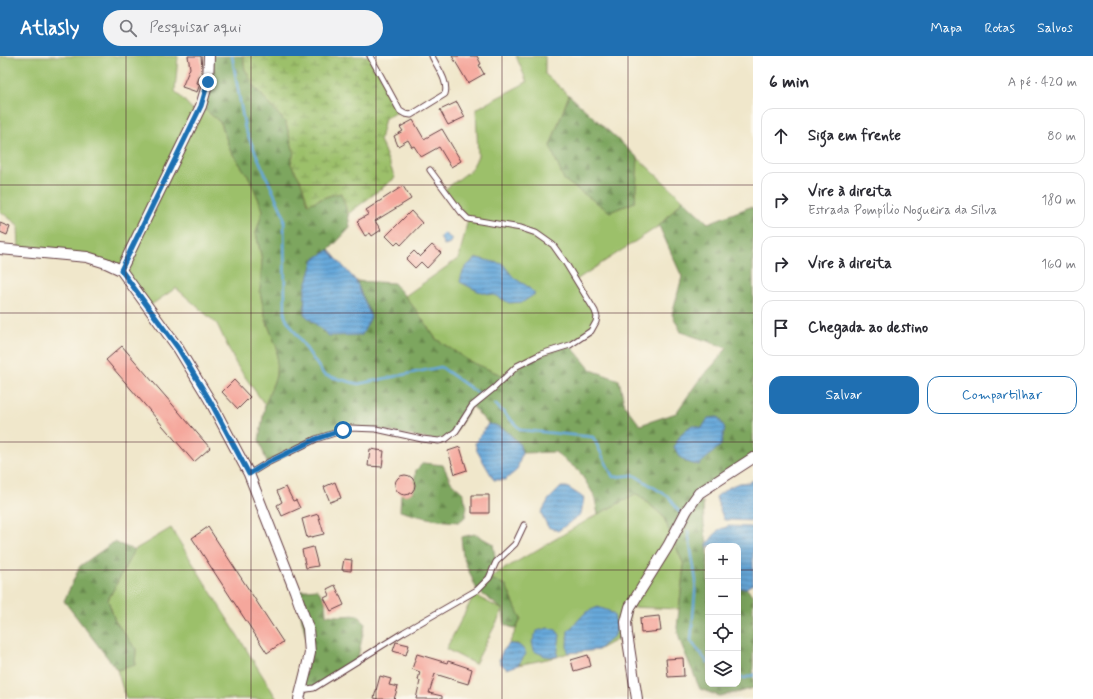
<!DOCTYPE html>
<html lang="pt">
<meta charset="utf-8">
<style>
body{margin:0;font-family:Mynerve,sans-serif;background:#f2f2f3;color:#2b2b33}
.controls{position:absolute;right:12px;bottom:12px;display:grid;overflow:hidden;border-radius:8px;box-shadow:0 4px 16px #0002}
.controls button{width:36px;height:36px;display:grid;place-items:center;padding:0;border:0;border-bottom:1px solid #e1e1e2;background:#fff;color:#2b2b33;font:20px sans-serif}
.stop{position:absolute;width:12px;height:12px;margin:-9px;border:3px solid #1f6fb2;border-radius:50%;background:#fff}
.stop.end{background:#1f6fb2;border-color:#fff;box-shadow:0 1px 4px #0008}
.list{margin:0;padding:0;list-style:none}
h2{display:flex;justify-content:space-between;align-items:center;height:52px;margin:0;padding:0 16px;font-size:17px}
h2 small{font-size:13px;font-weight:400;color:#7c7c81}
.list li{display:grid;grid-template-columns:26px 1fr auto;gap:12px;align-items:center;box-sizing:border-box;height:56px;margin:0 8px 8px;padding:0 8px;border:1px solid #e1e1e2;border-radius:12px}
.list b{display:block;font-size:15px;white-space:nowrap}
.list p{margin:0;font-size:13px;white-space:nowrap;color:#7c7c81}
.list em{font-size:13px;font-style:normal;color:#7c7c81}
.actions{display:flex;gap:8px;padding:12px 16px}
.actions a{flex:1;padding:9px 0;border:1px solid #1f6fb2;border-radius:12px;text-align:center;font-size:14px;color:#1f6fb2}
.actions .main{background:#1f6fb2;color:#fff}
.icon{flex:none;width:22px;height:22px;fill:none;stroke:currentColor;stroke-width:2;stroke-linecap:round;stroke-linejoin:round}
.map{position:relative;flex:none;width:753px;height:643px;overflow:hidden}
header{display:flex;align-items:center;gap:24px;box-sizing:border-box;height:56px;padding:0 20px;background:#1f6fb2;color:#fff}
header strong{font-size:19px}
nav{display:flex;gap:22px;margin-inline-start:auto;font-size:14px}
.search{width:280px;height:36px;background:#f2f2f3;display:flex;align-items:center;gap:10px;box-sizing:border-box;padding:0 14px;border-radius:22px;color:#7c7c81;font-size:15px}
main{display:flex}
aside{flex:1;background:#fff}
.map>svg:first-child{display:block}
.grass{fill:#9cc06a;stroke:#73704a}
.forest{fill:url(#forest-firs);stroke:#646244;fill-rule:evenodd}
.wetland{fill:url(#wetland-marsh);stroke:#73704a}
.water{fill:url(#water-rules);stroke:#586482}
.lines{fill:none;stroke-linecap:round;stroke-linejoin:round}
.stream{stroke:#66a8da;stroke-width:2.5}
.building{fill:#f5a79c}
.lane-casing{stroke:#633d43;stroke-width:7}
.street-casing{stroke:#633d43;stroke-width:12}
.lane{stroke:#fff;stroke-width:5}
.street{stroke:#fff;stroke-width:10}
.route{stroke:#1f6fb2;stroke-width:5}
.grid{fill:none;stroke:#4a1f2b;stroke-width:1;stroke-opacity:0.55}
</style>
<header>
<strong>Atlasly</strong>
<div class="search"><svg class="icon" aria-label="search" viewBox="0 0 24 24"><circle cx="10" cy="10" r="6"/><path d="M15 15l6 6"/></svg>Pesquisar aqui</div>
<nav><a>Mapa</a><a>Rotas</a><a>Salvos</a></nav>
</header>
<main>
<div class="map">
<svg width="753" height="643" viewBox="0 0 753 643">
<defs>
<pattern id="forest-firs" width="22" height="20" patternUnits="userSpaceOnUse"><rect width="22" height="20" fill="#7da65e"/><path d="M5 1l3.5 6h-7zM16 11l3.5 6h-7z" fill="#68874e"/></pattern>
<pattern id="wetland-marsh" width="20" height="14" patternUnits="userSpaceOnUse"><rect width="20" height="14" fill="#9cc06a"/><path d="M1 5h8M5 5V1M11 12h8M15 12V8" fill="none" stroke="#819b57"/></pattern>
<pattern id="water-rules" width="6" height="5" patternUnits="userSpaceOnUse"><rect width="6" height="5" fill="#66a8da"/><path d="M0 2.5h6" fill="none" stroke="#5688b1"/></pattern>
</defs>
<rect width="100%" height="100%" fill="#fbf7ec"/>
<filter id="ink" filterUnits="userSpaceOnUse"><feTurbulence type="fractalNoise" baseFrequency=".025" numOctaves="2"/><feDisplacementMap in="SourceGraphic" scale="8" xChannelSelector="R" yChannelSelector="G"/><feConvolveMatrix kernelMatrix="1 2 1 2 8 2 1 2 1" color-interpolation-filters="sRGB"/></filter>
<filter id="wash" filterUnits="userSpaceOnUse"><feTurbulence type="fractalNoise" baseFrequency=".012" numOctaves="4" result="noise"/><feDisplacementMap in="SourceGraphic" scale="16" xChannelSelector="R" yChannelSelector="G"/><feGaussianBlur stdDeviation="0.9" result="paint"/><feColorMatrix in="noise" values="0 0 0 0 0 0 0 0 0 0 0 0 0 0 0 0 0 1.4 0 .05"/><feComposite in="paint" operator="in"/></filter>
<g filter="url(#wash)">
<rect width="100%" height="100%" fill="#f0e7cb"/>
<path class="grass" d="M 0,0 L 178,0 L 175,35 L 197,58 L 201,50 L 221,67 L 230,94 L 250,123 L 263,154 L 256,177 L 262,204 L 260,236 L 266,264 L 277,292 L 276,320 L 265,349 L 236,308 L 217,268 L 176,232 L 148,251 L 121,214 L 106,207 L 19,195 L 18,169 L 0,155 Z
M 516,0 L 545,0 L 545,18 L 569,39 L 550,90 L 635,146 L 638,102 L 683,144 L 659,170 L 576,224 L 597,261 L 591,275 L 506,321 L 469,305 L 436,283 L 416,254 L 405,240 L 459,202 L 468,163 L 444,134 L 471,114 L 478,100 L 476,53 L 527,26 Z
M 637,438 L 663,460 L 684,509 L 679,553 L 630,551 L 627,578 L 598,594 L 568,597 L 557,601 L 518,609 L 526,597 L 518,588 L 509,588 L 521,563 L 489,522 L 598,458 Z
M 171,472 L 277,643 L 126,643 L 117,614 L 135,609 L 136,594 L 115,565 L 108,544 L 134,494 Z
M 474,539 L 503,554 L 475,608 L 446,593 Z"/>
<path class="forest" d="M 209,0 L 243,0 L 245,13 L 254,30 L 286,67 L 294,96 L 291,108 L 301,125 L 308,147 L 328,140 L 341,137 L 348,158 L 350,172 L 329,194 L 314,203 L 371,261 L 356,225 L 394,227 L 416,254 L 436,283 L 469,305 L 506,321 L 527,306 L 570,289 L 591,314 L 619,324 L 625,350 L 640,369 L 676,357 L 699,324 L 714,308 L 727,292 L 681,276 L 672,258 L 682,221 L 659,170 L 683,144 L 708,167 L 750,151 L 753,152 L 753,402 L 695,444 L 703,446 L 704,469 L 708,494 L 708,628 L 738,628 L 738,532 L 746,532 L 753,540 L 753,632 L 740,636 L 719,640 L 700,633 L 680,585 L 677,572 L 684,509 L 663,460 L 637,438 L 598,458 L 594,439 L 579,415 L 555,396 L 522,397 L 519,387 L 505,374 L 495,369 L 488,368 L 472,350 L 456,375 L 439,385 L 376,373 L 343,374 L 316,383 L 267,407 L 259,384 L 265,349 L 276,320 L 277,292 L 266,264 L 260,236 L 262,204 L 256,177 L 263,154 L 250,123 L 230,94 L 221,67 L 201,50 ZM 692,369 L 702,372 L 674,391 L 681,378 Z
M 569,39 L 638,102 L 635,146 L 610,156 L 564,124 L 550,90 Z
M 423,407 L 443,409 L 451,426 L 463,437 L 467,451 L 465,461 L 459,466 C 438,465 420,461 400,455 L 401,438 L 408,438 L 413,434 L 416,414 Z
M 475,478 L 493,488 L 496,506 L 489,522 L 506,529 L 521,563 L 516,573 L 505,569 L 503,554 L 477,534 L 463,501 L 461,481 Z
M 114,486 L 134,494 L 108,544 L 115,565 L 136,593 L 135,609 L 117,614 L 64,545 L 80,510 Z
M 317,533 L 325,543 L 326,559 L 340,560 L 358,559 L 365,568 L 357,606 L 314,632 L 301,634 L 310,597 L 295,535 Z"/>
<path class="wetland" d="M 243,0 L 370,0 L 400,55 L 385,62 L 380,84 L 395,122 L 348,158 L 341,137 L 328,140 L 308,148 L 301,125 L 291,108 L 294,96 L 286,67 L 254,30 L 245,13 Z"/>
<path class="water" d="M 444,177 L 452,183 L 449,188 L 444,189 L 440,181 Z
M 329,194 L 356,225 L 371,261 L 362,279 L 329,280 L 304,258 L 305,233 L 314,203 Z
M 477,202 L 503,208 L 514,222 L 527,230 L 535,238 L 523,246 L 509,247 L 497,240 L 478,235 L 460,226 C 462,214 466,209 477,202 Z
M 718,361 L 725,372 L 721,389 L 699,409 C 684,407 681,404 674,391 L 681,378 L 692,369 L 702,372 L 708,362 Z
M 488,368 L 495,369 L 505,374 L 519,387 L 522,397 L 517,414 L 505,424 L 494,424 L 477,395 L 475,387 Z
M 753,424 L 753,465 L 724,464 L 719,451 L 716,441 C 723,435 731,429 740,427 C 745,426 749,427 753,424 Z
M 561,431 L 567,431 L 584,442 L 581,458 L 558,475 L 548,471 L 541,457 L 549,443 Z
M 729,470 L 753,471 L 753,528 L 746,532 L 738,532 L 738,490 L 708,490 L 708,494 L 707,488 L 718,474 Z
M 598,551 L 609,555 L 614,559 L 617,572 L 615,579 L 598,594 L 568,597 L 567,589 L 568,575 L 586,556 Z
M 548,572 L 556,574 L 560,579 L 557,601 L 545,600 L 534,595 L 532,586 L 537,575 Z
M 509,588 C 518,588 522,589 526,598 L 518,609 L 507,613 L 501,608 L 499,604 L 502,596 Z"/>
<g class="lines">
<path class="stream" d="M 232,0 L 245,73 L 284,160 L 285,261 L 324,319 L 358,328 L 441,311 L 479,338
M 495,348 L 521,374 L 593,381 L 613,421 L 634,419 L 669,441 L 680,457
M 688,475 L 696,525 L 691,585 L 708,607
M 738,621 L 745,622 L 753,619"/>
</g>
<g id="blocks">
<path class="building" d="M 188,0 L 201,0 L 202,13 L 197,27 L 200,28 L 197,36 L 182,31 L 190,12 Z
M 452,0 L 477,0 L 481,8 L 479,9 L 484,18 L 468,27 Z
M 457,46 L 465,61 L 448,69 L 440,54 Z
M 413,64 L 424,83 L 442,73 L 461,105 L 451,111 L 439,91 L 421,101 L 414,90 L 412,91 L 408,84 L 398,90 L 394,80 L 403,75 L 400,71 Z
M 403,130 L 411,143 L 375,165 L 381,174 L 372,180 L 370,177 L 365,180 L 358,168 L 359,167 L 357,165 L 369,158 L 366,154 Z
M 411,155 L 422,167 L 401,189 L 398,186 L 395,189 L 386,180 Z
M 0,167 L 10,171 L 7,179 L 0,176 Z
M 432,189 L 441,197 L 427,212 L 421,206 L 415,212 L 406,203 L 414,195 L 420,201 Z
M 122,290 L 210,392 L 194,406 L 106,304 Z
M 234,324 L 250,341 L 238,353 L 222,336 Z
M 460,391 L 467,414 L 455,418 L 448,395 Z
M 370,393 L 384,395 L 382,411 L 368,410 Z
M395 429a10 10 0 1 1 20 0a10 10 0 1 1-20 0Z
M 335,426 L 341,442 L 330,446 L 324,431 Z
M 286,431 L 293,445 L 296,444 L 300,452 L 282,460 L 277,449 L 282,446 L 277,435 Z
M 472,439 L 489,439 L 489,457 L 472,457 Z
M 318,458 L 324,478 L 307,482 L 302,463 Z
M 208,471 L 283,586 L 267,597 L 192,482 Z
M 313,491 L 318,510 L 306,512 L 302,494 Z
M 344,503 L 352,504 L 351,515 L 342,514 Z
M 335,529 L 344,549 L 331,555 L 324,542 L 330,539 L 327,533 Z
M 659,560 L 661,575 L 641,577 L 640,562 Z
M 396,586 L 409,589 L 406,599 L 393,595 Z
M 417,598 L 447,607 L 448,605 L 472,613 L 468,628 L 435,618 L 429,637 L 442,640 L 442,643 L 416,643 L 420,625 L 418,624 L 420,616 L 412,613 Z
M 588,599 L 591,610 L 574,615 L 571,604 Z
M 683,602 L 684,620 L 668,621 L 666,603 Z
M 380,620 L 391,623 L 389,629 L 398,631 L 394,643 L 378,643 L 374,642 Z"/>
</g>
</g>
<g filter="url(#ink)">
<use href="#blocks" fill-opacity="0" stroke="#633d43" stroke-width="1"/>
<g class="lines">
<defs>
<path id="lane" d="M 370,0 L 400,55 L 405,58 L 411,59 L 445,38 C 449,26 437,11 432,0
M 249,418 L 267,407 L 316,383 L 350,372 L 376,373 L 422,383 L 439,385 L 446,383 L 456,375 L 472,350 L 493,333 L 517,310 L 541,298 L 570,289 L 591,275 L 596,266 L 597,261 L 595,255 L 565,206 L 553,189 L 536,177 L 521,172 L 468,163 L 461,156 L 430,114
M 301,634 L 314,632 L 404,576 L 477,534 L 489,522 L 496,506 L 515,488 L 524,469"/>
<path id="street" d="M 0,193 L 87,201 L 106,207 L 121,214 L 178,292 L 209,343 L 249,418 L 295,535 L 308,572 L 310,597 L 306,615 L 299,643
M 121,214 L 201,50 L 208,26 L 209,0
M 637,643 L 627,578 L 626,566 L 630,551 L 668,490 L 687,454 L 699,437 L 753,402"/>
</defs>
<use href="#lane" class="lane-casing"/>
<use href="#street" class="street-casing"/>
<use href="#lane" class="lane"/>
<use href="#street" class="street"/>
</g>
</g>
<g class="lines" filter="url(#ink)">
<path class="route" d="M 208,26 L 201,50 L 121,214 L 178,292 L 209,343 L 249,418 L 267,407 L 316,383 L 343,374"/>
</g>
<path class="grid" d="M 126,0 L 126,643M 251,0 L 251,643M 376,0 L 376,643M 502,0 L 502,643M 628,0 L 628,643M 0,129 L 753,129M 0,257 L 753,257M 0,386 L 753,386M 0,514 L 708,514M 738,514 L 753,514"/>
</svg>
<div class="controls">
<button>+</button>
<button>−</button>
<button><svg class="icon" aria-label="locate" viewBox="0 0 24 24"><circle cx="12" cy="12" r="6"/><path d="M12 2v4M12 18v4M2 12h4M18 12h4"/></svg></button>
<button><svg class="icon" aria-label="layers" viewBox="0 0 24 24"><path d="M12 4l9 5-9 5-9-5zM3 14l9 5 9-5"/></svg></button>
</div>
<div class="stop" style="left:343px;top:374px"></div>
<div class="stop end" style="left:208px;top:26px"></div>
</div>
<aside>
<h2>6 min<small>A pé · 420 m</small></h2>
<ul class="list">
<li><svg class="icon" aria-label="ahead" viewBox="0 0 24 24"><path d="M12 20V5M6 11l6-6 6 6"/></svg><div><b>Siga em frente</b></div><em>80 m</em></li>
<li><svg class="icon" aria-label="right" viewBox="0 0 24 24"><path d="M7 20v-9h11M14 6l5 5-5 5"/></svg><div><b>Vire à direita</b><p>Estrada Pompílio Nogueira da Silva</p></div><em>180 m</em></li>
<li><svg class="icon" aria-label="right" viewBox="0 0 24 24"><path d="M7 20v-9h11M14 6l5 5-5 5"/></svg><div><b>Vire à direita</b></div><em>160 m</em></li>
<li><svg class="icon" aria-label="arrive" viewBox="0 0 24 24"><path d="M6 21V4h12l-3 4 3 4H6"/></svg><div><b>Chegada ao destino</b></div></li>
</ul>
<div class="actions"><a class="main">Salvar</a><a>Compartilhar</a></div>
</aside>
</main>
